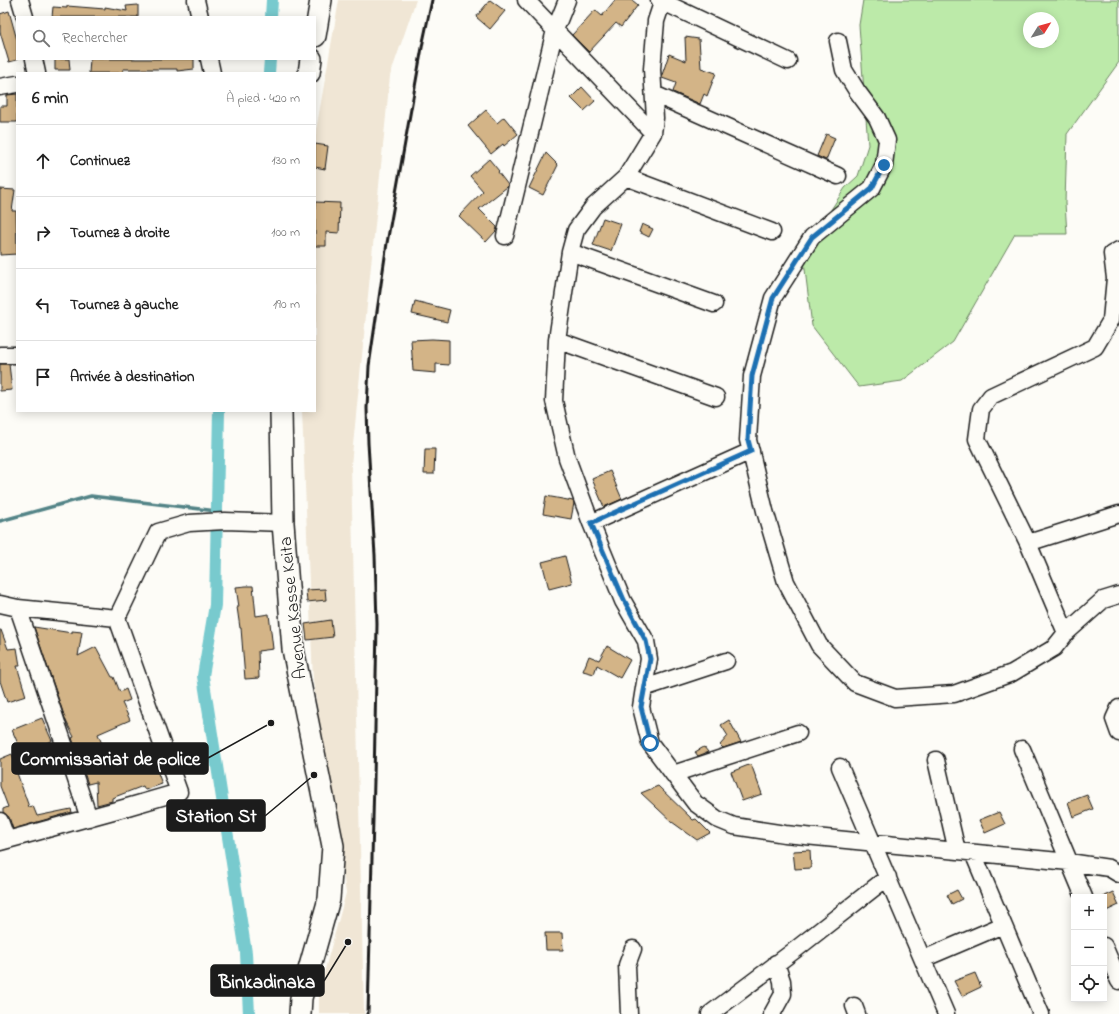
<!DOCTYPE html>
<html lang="fr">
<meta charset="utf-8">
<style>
body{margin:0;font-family:"Indie Flower",sans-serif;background:#f6f6f6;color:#222}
.controls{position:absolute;right:12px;bottom:12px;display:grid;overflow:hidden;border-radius:0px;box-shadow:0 2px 10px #0003}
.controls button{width:36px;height:36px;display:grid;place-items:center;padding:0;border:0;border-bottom:1px solid #e0e0e0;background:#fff;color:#222;font:20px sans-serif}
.compass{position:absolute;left:1023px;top:12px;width:36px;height:36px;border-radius:50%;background:#fff;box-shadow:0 2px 10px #0003;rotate:53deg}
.stop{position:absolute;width:12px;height:12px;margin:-9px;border:3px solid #1f6fb2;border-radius:50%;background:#fff}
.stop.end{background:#1f6fb2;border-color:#fff;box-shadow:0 1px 4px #0008}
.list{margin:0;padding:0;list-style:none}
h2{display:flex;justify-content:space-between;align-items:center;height:52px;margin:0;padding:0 16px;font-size:17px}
h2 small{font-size:13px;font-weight:400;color:#767676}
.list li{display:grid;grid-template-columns:26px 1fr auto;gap:12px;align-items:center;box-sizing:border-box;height:72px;padding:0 16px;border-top:1px solid #e0e0e0}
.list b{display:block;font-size:15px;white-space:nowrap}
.list em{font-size:13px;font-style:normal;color:#767676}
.icon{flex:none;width:22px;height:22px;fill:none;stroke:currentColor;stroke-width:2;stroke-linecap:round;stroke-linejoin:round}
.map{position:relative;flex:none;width:1119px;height:1014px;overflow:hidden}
.search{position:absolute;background:#fff;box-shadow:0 2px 10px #0003;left:16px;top:16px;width:300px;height:44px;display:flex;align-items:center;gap:10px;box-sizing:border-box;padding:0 14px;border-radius:0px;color:#767676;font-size:15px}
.panel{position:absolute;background:#fff;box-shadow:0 2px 10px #0003;left:16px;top:72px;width:300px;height:340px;border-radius:0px}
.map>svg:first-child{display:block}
.built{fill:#f0e6d5}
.green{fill:#bceaa9;stroke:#6c8362;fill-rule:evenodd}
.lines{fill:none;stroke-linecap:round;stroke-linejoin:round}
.stream{stroke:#538487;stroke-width:3.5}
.canal{stroke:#78cace;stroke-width:12}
.building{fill:#d3b487;stroke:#1c1c1c}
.minor-casing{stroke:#1c1c1c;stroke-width:19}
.major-casing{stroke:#1c1c1c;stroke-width:24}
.minor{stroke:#fdfcf7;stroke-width:16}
.major{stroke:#fdfcf7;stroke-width:21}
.rail{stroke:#1c1c1c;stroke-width:3}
.route{stroke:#1f6fb2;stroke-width:5}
.labels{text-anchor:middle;stroke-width:3.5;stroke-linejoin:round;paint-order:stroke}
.street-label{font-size:18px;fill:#1c1c1c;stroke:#fdfcf7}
.leader{fill:none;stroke:#1c1c1c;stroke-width:1.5}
.callout-dot{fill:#1c1c1c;stroke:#fdfcf7;stroke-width:1.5}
.callout{fill:#1c1c1c;stroke:#1c1c1c;stroke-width:1.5}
.callout-label{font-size:19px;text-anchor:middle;font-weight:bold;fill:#fff}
</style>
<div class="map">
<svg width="1119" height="1014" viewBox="0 0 1119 1014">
<rect width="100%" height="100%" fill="#fdfcf7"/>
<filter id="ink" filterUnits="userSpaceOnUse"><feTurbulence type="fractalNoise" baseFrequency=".025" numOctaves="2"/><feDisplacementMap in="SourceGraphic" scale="8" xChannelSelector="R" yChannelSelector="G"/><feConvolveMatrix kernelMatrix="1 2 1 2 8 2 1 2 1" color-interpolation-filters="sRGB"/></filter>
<g filter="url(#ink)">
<path class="built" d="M 339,0 L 416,0 L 390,76 L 351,465 L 364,1014 L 319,1014 L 319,991 L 346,893 L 313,681 L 302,411 L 315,411 L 315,136 Z"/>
<path class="green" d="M 863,0 L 1119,0 L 1119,62 L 1067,134 L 1065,203 L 1067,234 L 1015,234 L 953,342 L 902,381 L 859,387 L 812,326 L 803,253 L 845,188 L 858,176 L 868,145 L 859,25 ZM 1029,18 L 1053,18 L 1053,42 L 1029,42 Z"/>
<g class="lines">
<path class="stream" d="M 0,521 L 91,496 L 217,511"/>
<path class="canal" d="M 271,17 L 272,0
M 269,73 L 270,59
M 219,411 L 215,605 L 203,676 L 246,953 L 249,1014"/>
</g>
<path class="building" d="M 490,0 L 505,11 L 490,29 L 476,17 Z
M 615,0 L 632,0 L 638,5 L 621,27 L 616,23 L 589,52 L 572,35 L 595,10 L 602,16 Z
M 138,5 L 138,17 L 52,17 L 53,7 L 67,8 L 67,6 L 105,9 L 105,7 L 127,11 L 126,6 Z
M 9,11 L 17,40 L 17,60 L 9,62 L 0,32 L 0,14 Z
M 685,37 L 699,39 L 701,68 L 716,73 L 707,96 L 704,94 L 700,104 L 673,92 L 676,83 L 662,78 L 662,75 L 669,54 L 686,61 Z
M 55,59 L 69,59 L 70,70 L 55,70 Z
M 90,59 L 194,59 L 194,69 L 177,71 L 177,69 L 123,69 L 123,73 L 89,73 Z
M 582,87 L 595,101 L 584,111 L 571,98 Z
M 17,94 L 17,122 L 0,122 L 0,106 L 7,106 L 7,95 Z
M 486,110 L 497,123 L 504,117 L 518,134 L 504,146 L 503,144 L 491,154 L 468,126 Z
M 826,134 L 835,138 L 826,160 L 817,156 Z
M 315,144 L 328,146 L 325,169 L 315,167 Z
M 546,153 L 558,165 L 543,195 L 529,188 Z
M 489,159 L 499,171 L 498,172 L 508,185 L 507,187 L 479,209 L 497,227 L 496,231 L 486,242 L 459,216 L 483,191 L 470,176 Z
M 0,189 L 15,190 L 12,211 L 16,211 L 17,254 L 0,255 Z
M 315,202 L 340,203 L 339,233 L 326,232 L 326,246 L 315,246 Z
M 603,218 L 621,224 L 611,251 L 593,245 Z
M 642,224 L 653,229 L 649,237 L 639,232 Z
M 415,301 L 450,310 L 447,322 L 412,314 Z
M 432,339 L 449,340 L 449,365 L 436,364 L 436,373 L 413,371 L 411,340 Z
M 0,364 L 9,364 L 12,390 L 0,391 Z
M 425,449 L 435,449 L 434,474 L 424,474 Z
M 610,471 L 622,499 L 604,507 L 592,479 Z
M 546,496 L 573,501 L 574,503 L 571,519 L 543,514 Z
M 565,556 L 572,583 L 549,589 L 542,562 Z
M 246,586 L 253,586 L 256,616 L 269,614 L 273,649 L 258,651 L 259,678 L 245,679 L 241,628 L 240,628 L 237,607 L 239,607 L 236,587 Z
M 325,589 L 326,600 L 307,602 L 306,590 Z
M 331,620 L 333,637 L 307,640 L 305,624 Z
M 34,627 L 72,633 L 72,631 L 82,632 L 78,656 L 96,647 L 112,677 L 114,677 L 120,692 L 126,689 L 130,700 L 122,703 L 130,720 L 98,734 L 106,754 L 115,752 L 115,756 L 140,747 L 145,768 L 155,765 L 162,784 L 145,790 L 143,786 L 112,798 L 112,801 L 97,805 L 96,782 L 88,784 L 72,738 L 74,737 L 66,721 Z
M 0,630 L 1,630 L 8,649 L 17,648 L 20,666 L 17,666 L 26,696 L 7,702 L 0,681 Z
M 607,646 L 630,660 L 620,678 L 597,665 L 594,674 L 583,671 L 589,656 L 599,660 Z
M 42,718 L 52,741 L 22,753 L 12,730 Z
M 729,720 L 741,742 L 723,748 L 720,745 L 728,736 L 721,725 Z
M 704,747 L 708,752 L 698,756 L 695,752 Z
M 12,754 L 19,773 L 17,773 L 29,807 L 33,806 L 37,816 L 71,809 L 72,812 L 13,829 L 9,817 L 3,812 L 3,809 L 8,807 L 0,786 L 0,759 Z
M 751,764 L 762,794 L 742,801 L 731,772 Z
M 658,786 L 693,820 L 696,819 L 710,833 L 697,840 L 672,822 L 641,793 Z
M 1087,795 L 1093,809 L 1073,817 L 1068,802 Z
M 999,812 L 1005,824 L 985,833 L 979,820 Z
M 810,850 L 811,868 L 795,869 L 793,851 Z
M 957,890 L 962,899 L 952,904 L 947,895 Z
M 1113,892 L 1119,905 L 1104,912 L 1104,896 Z
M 545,933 L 562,933 L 563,950 L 546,950 Z
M 975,973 L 981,987 L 962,996 L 954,981 Z"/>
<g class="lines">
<defs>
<path id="minor" d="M 20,0 L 25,17
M 196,0 L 200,17
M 526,0 L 653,133
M 659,0 L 788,61
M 663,0 L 656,21 L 652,69 L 655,118 L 653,133 L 626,177 L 593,207 L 576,230 L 570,252 L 557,340 L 554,401 L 567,458 L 591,523 L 623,601 L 646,641 L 649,659 L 644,688 L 641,707 L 650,743 L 695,803 L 717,819 L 734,826 L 785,834 L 1069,862 L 1109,868 L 1119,874
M 838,41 L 844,70 L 857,91 L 877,118 L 887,140 L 884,165 L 872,188 L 812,237 L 773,298 L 752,376 L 748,440 L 765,511 L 786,582 L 819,645 L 855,683 L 895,698 L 954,694 L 1012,673 L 1054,648 L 1066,633 L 1103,600 L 1119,595
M 34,59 L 37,73
M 209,59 L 212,73
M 0,87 L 17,84
M 654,94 L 838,176
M 626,177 L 772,232
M 505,236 L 555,30 L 567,0
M 570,252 L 714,304
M 557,340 L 716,397
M 0,355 L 17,355
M 591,523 L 751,451
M 1028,543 L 1119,514
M 0,604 L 18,608 L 117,618
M 18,608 L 89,818
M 1066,633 L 1028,543 L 977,439 L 981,409 L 991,396 L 1095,347 L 1111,320 L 1115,278 L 1112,254 L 1119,250
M 644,688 L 726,661
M 1119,708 L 1114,719 L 1119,733
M 1022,749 L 1084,897
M 936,760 L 957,851
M 840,767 L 946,1014
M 673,774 L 798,733
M 0,821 L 7,840
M 0,842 L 124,808 L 179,792 L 117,618 L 158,532 L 189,523 L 225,521 L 283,523
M 973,853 L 1041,1014
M 1104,946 L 1119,981
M 923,959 L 1003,925
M 854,1006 L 857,1014
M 629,1014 L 627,965 L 633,949
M 710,1014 L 795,950 L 888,877
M 772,1014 L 783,994 L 782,981 L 776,963"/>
<path id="major" d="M 315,36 L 321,0
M 309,73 L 311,59
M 281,411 L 283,523 L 293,649 L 333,846 L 329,899 L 301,998 L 300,1014"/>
</defs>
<use href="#minor" class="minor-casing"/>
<use href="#major" class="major-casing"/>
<use href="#minor" class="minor"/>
<use href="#major" class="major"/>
<path class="rail" d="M 368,1014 L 374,780 L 377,624 L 375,555 L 368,443 L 367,408 L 369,366 L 387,243 L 423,42 L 432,0"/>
</g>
</g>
<g class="lines" filter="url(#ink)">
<path class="route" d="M 650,743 L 641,707 L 650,659 L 646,641 L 624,600 L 591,523 L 751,451 L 748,440 L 752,376 L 773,298 L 812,237 L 872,188 L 884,165"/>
</g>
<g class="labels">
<g class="street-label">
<text transform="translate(292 608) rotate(-96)" y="6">Avenue Kasse Keita</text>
</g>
</g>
<path class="leader" d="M271 723L208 758M314 775L265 816M348 942L324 981"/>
<g class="callout-dot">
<circle cx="271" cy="723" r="4"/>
<circle cx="314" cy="775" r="4"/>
<circle cx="348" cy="942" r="4"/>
</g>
<g class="callout">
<rect x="12" y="743" width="196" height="31" rx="4"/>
<rect x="167" y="800" width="98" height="31" rx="4"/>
<rect x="211" y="965" width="113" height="31" rx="4"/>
</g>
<g class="callout-label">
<text x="110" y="765">Commissariat de police</text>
<text x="216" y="822">Station St</text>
<text x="267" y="988">Binkadinaka</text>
</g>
</svg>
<div class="controls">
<button>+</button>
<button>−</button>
<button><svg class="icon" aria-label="locate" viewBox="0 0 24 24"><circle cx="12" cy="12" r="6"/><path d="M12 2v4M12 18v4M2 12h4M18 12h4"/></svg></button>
</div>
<svg class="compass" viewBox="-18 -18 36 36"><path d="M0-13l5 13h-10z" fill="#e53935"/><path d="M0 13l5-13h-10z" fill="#767676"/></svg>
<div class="stop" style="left:650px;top:743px"></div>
<div class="stop end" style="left:884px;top:165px"></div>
<div class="search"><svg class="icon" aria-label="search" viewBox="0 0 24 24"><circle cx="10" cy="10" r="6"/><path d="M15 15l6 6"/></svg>Rechercher</div>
<section class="panel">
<h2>6 min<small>À pied · 420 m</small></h2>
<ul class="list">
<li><svg class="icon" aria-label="ahead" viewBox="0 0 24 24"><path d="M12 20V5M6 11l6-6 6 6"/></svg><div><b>Continuez</b></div><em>130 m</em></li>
<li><svg class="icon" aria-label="right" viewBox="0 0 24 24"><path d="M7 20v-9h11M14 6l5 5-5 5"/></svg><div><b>Tournez à droite</b></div><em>100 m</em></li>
<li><svg class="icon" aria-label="left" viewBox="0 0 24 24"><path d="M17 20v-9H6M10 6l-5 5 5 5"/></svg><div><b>Tournez à gauche</b></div><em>190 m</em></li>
<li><svg class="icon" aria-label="arrive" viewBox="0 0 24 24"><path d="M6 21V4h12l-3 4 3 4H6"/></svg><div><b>Arrivée à destination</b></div></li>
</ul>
</section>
</div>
